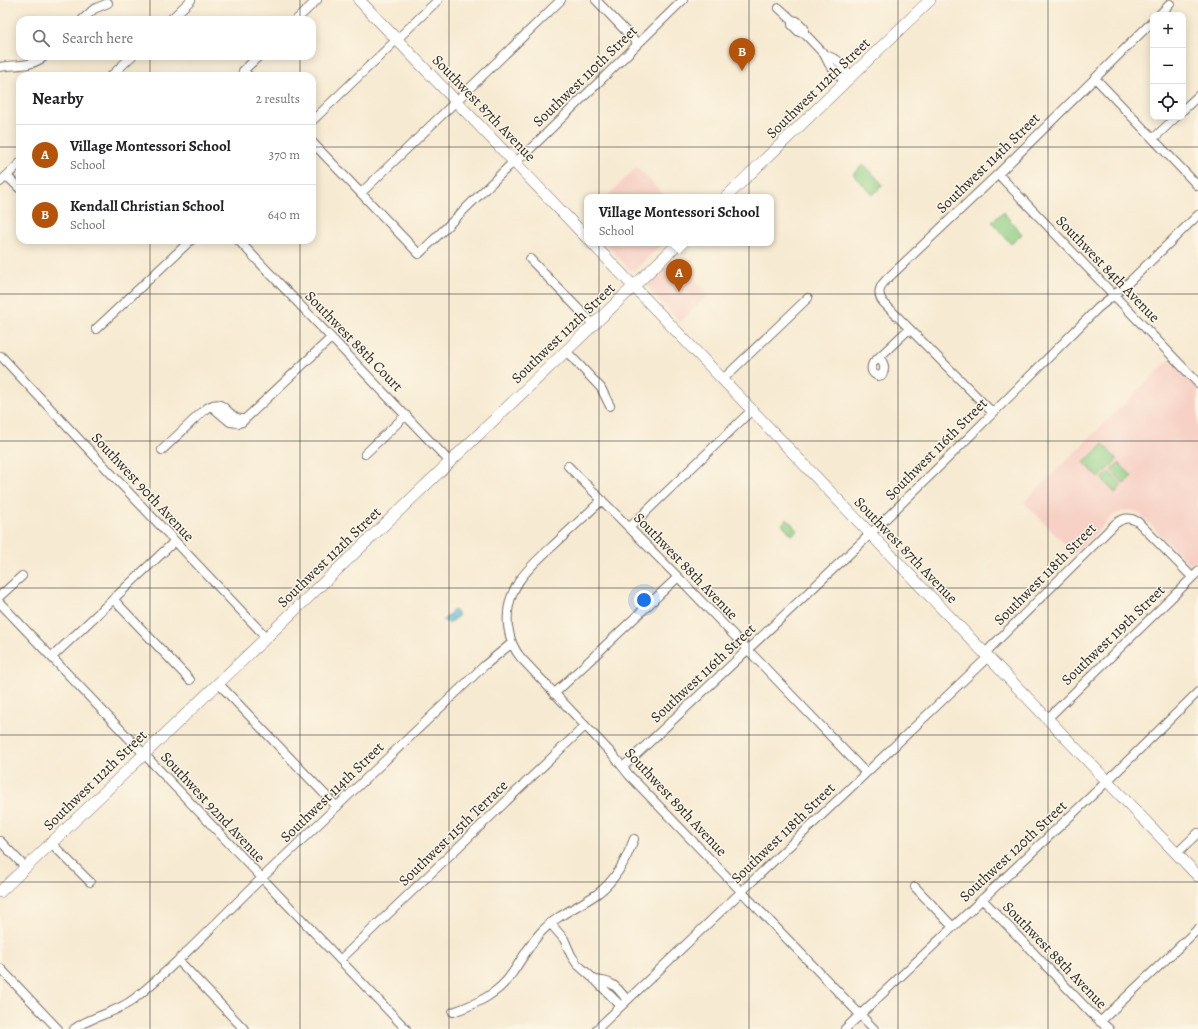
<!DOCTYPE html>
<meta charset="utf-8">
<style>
body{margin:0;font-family:Alegreya,serif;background:#f2f2f2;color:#202124}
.controls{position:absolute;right:12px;top:12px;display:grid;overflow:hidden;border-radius:8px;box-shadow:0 2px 10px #0003}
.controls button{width:36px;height:36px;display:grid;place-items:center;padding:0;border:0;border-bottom:1px solid #e0e0e0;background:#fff;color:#202124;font:20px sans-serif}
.you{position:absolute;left:644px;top:600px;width:14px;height:14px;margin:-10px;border:3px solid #fff;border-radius:50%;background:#1a73e8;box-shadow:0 0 0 6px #1a73e833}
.badge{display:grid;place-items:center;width:26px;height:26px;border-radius:50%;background:#b45309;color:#fff;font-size:13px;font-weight:700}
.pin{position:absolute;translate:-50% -33px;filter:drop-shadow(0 1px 2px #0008)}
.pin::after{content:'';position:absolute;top:21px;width:14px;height:12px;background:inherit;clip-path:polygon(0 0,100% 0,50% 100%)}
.popup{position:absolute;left:584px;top:194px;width:190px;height:52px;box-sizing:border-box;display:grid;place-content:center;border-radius:8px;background:#fff;filter:drop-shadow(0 1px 3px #0005);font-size:13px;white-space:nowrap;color:#757577}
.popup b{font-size:15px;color:#202124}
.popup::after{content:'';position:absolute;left:50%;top:100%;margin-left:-8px;border:8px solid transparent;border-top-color:#fff}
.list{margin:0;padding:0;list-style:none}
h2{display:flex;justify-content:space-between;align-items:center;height:52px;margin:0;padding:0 16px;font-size:17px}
h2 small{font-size:13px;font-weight:400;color:#757577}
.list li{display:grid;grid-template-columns:26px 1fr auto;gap:12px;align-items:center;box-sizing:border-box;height:60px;padding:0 16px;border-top:1px solid #e0e0e0}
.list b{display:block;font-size:15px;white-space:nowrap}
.list p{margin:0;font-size:13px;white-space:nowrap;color:#757577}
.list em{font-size:13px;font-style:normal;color:#757577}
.icon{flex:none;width:22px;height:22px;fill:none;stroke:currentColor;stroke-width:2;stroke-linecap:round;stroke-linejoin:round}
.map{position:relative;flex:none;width:1198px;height:1029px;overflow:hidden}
.search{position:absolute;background:#fff;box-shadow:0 2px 10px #0003;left:16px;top:16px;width:300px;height:44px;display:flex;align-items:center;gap:10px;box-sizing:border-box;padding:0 14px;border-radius:12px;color:#757577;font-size:15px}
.panel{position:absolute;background:#fff;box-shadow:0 2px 10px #0003;left:16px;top:72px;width:300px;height:172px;border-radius:12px}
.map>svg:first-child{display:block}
.built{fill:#f7d1c6}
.green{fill:#90d087;stroke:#5e7e59}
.water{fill:#56b9d4;stroke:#407280}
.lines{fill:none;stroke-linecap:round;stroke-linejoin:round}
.minor-casing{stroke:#726e65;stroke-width:10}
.major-casing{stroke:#726e65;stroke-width:12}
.minor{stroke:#fff;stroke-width:8}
.major{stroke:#fff;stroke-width:11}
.grid{fill:none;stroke:#2b2b2b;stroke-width:1;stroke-opacity:0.55}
.labels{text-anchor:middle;stroke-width:3;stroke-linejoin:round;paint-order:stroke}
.street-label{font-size:15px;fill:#2b2b2b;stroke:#fcf5e5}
</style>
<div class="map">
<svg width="1198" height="1029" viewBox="0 0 1198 1029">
<rect width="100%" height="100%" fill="#fcf5e5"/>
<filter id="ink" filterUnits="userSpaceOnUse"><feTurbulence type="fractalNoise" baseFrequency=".025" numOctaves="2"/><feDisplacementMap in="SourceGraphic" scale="8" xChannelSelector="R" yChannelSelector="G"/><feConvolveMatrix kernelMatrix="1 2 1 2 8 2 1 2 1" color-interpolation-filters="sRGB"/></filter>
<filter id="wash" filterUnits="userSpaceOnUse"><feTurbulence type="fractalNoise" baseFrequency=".012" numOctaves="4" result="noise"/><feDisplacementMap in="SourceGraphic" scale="16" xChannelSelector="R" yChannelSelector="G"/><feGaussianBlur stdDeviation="0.9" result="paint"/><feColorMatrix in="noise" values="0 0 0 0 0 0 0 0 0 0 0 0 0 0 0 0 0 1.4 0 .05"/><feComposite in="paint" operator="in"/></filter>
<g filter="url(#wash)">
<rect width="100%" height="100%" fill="#f7ead2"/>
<path class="built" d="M 637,167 L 666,197 L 606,197 Z
M 605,243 L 663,243 L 635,270 L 629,269 Z
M 675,258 L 709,294 L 680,322 L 649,289 L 649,283 Z
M 1170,359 L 1198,388 L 1198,562 L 1193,565 L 1189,564 L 1141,515 L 1132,510 L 1123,511 L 1114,515 L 1074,554 L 1024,502 Z"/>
<path class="green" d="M 864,164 L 883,185 L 873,195 L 853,174 Z
M 1003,212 L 1022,234 L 1011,244 L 992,222 Z
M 1103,444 L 1117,460 L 1099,478 L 1084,462 Z
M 1119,463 L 1132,476 L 1124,484 L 1111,470 Z
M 1109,472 L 1122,485 L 1115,493 L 1102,479 Z
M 787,519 L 798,530 L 792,535 L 782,524 Z"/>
<path class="water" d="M 454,610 L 459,615 L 449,624 L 446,621 L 445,622 L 443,620 Z"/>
</g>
<g filter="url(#ink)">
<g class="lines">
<defs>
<path id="minor" d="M 596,0 L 638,44
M 779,8 L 792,20 L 797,21 L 804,28 L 804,33
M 1159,15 L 1170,4
M 82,20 L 94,9 L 108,3
M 170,20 L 191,0
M 296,20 L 317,0
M 792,20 L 792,25 L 799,32 L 804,33 L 824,54 L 837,60 L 851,76
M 824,54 L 829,64 L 845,82
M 0,67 C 17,64 30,68 45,56
M 111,76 L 132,56
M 249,76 L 243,71 L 259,56
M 1095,78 L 1198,186
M 1183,110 L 1198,96
M 312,121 L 438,0
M 1153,139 L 1176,117
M 312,142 L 419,254 L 508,167 L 524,155 L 683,0
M 998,174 L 1198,383
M 7,176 L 20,189
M 0,182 L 20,163
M 361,193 L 561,0
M 238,240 L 450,462
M 530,259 L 593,324
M 96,329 L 191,240
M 566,351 L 601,388 L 610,406
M 1,356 L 119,482 L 266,637
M 880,358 C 884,364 886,368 882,375 L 878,376 C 872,374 870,369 873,363 L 909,329
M 722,380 L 808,298
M 211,406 L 230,422 L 239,423 L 242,422 L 331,338
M 993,413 L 883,302 C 877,294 879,287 886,280 L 998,174 L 1153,21
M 162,450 L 202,412 C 226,391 225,420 243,419
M 365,454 L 406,415
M 568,466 L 678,577 L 866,773
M 602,500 C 587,514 572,528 557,542 C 531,566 504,586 508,626 C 510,639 513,649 522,659 L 613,755 L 629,775 L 874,1029
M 629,528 L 752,410
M 0,596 L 22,576
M 113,599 L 190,680
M 0,603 L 406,1029
M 985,653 L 1115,524 C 1123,518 1129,516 1138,522 L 1192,577
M 52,657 L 175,541
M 218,683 L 337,807
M 554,694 L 678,577
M 1047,719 L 1198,572
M 623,767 L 863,541 L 949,457 L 1098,308 L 1124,287 L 1198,215
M 0,841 L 25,867
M 51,843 L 90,882
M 1176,854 L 1198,833
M 915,887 L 953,927
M 982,899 L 1091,1013 L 1109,1029
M 550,923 L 564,939 L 571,955 L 577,964 L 595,980 L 621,1006
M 178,960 L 244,1029
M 340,960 L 585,726
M 0,968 L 58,1029
M 595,980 C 613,981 617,987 627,1000
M 453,1012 C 476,1004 499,994 513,972 C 522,959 530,944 541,932 C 557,915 578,907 597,894 C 616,880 626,860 634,839
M 1100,1022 L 1198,929
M 74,1029 C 93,1015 115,1014 134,999 C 180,962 220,918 263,877 C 337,806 411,736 485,665 L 512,643
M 597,1029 L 988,657
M 845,1029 L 1101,787 L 1198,692"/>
<path id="major" d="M 359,0 L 587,238
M 726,197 L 930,0
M 592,243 L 1198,876
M 0,892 L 679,243"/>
</defs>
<use href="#minor" class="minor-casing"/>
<use href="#major" class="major-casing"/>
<use href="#minor" class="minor"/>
<use href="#major" class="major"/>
</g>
</g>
<path class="grid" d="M 150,0 L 150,20M 300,0 L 300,20M 449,0 L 449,1029M 599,0 L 599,1029M 749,0 L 749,1029M 898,0 L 898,1029M 1048,0 L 1048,1029M 150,56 L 150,76M 300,56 L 300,76M 0,147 L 20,147M 312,147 L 1198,147M 150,240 L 150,1029M 300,240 L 300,1029M 0,294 L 1198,294M 0,441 L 1198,441M 0,588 L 1198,588M 0,735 L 1198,735M 0,882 L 1198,882"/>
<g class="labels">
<g class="street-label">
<text transform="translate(585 76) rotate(-44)" y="5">Southwest 110th Street</text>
<text transform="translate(818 88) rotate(-44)" y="5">Southwest 112th Street</text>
<text transform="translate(484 108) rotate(46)" y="5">Southwest 87th Avenue</text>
<text transform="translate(988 163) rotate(-44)" y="5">Southwest 114th Street</text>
<text transform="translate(1108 269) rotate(46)" y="5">Southwest 84th Avenue</text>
<text transform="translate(563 333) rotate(-44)" y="5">Southwest 112th Street</text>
<text transform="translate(354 341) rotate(46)" y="5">Southwest 88th Court</text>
<text transform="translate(936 449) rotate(-45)" y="5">Southwest 116th Street</text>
<text transform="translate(143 487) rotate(47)" y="5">Southwest 90th Avenue</text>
<text transform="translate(906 550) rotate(46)" y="5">Southwest 87th Avenue</text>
<text transform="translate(329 557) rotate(-44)" y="5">Southwest 112th Street</text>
<text transform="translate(686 566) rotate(46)" y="5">Southwest 88th Avenue</text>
<text transform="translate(1045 574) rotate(-45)" y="5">Southwest 118th Street</text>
<text transform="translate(1113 635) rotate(-44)" y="5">Southwest 119th Street</text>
<text transform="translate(703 673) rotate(-43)" y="5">Southwest 116th Street</text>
<text transform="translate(95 780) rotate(-44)" y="5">Southwest 112th Street</text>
<text transform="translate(332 792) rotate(-44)" y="5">Southwest 114th Street</text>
<text transform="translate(676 802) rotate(47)" y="5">Southwest 89th Avenue</text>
<text transform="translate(213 807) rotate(47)" y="5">Southwest 92nd Avenue</text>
<text transform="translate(453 833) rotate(-44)" y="5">Southwest 115th Terrace</text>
<text transform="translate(783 833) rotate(-44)" y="5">Southwest 118th Street</text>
<text transform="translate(1013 851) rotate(-43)" y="5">Southwest 120th Street</text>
<text transform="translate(1055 955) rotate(46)" y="5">Southwest 88th Avenue</text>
</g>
</g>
</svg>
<div class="controls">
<button>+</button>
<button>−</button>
<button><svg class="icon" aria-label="locate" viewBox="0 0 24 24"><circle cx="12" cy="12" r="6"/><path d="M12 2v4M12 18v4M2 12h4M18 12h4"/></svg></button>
</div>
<div class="you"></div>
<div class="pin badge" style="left:679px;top:292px">A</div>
<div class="popup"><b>Village Montessori School</b>School</div>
<div class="pin badge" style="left:742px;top:71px">B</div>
<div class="search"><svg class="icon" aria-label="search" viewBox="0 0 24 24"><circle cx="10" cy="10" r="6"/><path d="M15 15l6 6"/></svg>Search here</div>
<section class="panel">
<h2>Nearby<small>2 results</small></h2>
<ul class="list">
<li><span class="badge">A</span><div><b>Village Montessori School</b><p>School</p></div><em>370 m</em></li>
<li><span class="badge">B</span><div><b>Kendall Christian School</b><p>School</p></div><em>640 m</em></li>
</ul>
</section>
</div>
